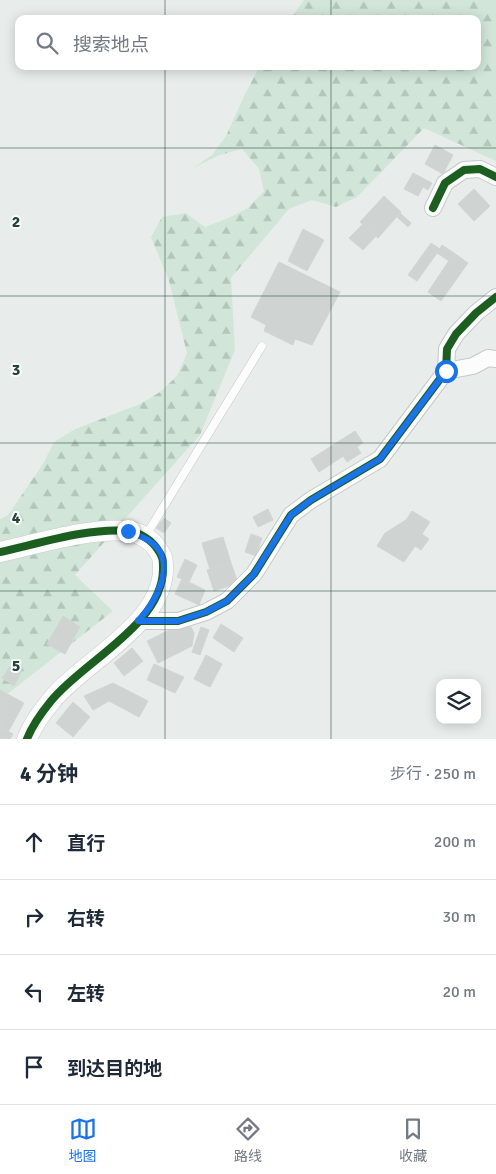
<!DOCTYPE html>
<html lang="zh">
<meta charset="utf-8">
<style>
body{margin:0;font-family:Signika,"Noto Sans SC",sans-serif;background:#f6f6f7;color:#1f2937}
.controls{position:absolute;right:15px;bottom:15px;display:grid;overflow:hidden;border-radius:10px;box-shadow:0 2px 12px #0003}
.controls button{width:45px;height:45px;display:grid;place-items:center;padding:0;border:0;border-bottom:1px solid #e0e1e3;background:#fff;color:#1f2937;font:25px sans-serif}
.stop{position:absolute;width:15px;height:15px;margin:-11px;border:4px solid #1a73e8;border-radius:50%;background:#fff}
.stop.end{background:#1a73e8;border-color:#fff;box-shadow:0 1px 5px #0008}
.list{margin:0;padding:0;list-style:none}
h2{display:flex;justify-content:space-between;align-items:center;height:65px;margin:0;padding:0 20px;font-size:21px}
h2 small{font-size:16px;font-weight:400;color:#747a83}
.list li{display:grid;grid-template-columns:32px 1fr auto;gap:15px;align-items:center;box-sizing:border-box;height:75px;padding:0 20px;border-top:1px solid #e0e1e3}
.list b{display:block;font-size:19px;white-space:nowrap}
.list em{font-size:16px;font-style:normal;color:#747a83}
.icon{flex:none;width:28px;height:28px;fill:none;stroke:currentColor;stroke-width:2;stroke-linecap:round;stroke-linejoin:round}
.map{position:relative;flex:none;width:496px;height:739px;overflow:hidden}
.search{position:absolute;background:#fff;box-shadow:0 2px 12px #0003;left:15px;right:15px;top:15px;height:55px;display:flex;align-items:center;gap:12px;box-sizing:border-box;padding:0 18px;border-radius:10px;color:#747a83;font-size:19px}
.sheet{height:365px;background:#fff}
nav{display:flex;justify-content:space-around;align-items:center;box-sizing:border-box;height:70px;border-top:1px solid #e0e1e3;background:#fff;font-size:14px;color:#747a83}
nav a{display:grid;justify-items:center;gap:2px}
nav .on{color:#1a73e8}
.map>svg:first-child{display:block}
.forest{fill:url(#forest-firs)}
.building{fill:#cfd4d2;stroke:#d1d6d4}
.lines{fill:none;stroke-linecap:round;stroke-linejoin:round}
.service-casing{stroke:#c5cac8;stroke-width:9}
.minor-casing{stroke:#c5cac8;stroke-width:18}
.tertiary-casing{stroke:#c5cac8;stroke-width:21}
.service{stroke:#fcfcfc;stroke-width:8}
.minor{stroke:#fcfcfc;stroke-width:16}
.tertiary{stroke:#fcfcfc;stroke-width:20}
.cycleway-casing{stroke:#f7fbf9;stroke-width:11}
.cycleway{stroke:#1b5e20;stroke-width:8}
.route{stroke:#1a73e8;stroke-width:6}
.grid{fill:none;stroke:#24423a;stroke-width:1;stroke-opacity:0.55}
.grid-label{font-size:16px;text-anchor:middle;font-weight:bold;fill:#24423a;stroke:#f7fbf9;stroke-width:4;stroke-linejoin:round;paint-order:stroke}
</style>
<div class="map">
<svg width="496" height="739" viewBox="0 0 496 739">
<defs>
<pattern id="forest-firs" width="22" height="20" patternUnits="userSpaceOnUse" patternTransform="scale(1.25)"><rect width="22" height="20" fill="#d1e6d8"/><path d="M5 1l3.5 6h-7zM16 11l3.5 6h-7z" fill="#b3c6ba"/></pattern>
</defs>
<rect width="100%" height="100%" fill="#e8edeb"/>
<path class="forest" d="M 304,0 L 496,0 L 496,161 L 424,128 L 357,197 L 336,207 L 312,200 L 289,209 L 231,278 L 235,350 L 200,435 L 75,575 L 113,611 L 0,700 L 0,519 L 8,515 L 43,464 L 54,442 L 75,429 L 140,404 L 160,392 L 177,376 L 187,353 L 169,281 L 151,237 L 162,217 L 186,213 L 205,227 L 228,218 L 248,208 L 264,191 L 259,169 L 242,149 L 220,155 L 193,168 L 212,155 L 226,136 L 245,94 L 260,66 L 477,66 L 477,19 L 290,19 Z"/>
<path class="building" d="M 435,145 L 453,155 L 443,174 L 425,164 Z
M 413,173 L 432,183 L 428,190 L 423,187 L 418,196 L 404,189 Z
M 474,189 L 490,206 L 474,221 L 458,204 Z
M 384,196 L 401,212 L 378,238 L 360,222 Z
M 400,213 L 411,223 L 408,227 L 397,217 Z
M 363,224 L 376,236 L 363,250 L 349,238 Z
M 303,229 L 324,240 L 307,271 L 288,261 Z
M 431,243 L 440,249 L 417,281 L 408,275 Z
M 442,245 L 454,253 L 449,261 L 437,253 Z
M 454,253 L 468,263 L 441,301 L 428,292 Z
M 279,262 L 340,292 L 312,345 L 295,339 L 293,345 L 264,331 L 266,325 L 251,317 Z
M 355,431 L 363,443 L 319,472 L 311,459 Z
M 357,447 L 361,453 L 347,462 L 343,456 Z
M 268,509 L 273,520 L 258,527 L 253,517 Z
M 412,511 L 430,522 L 422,534 L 429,539 L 421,550 L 415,546 L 404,562 L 377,546 L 385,533 L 406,520 Z
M 164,518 L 171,523 L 164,533 L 156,528 Z
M 251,534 L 262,538 L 256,556 L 245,552 Z
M 223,537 L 231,563 L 210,570 L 202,543 Z
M 185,559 L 197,565 L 189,582 L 205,590 L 199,605 L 175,594 L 182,579 L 177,577 Z
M 231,563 L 238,583 L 214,591 L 207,570 Z
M 63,616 L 80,627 L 65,654 L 47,644 Z
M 188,621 L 194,633 L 192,646 L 158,663 L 147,641 Z
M 221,624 L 243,638 L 234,652 L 213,638 Z
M 201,627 L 209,630 L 200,655 L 192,652 Z
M 132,648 L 143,661 L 124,676 L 114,663 Z
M 206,655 L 222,664 L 210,687 L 194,679 Z
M 154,664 L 184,677 L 175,693 L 147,680 Z
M 10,667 L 21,673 L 14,686 L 2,678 Z
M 113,683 L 148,701 L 139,717 L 109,701 L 93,710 L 84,696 Z
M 0,690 L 24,703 L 8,732 L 0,727 Z
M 73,702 L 90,717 L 73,737 L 56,723 Z
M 0,727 L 13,734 L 10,739 L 0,739 Z"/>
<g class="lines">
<defs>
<path id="service" d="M 145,537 L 262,346"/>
<path id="minor" d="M 433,208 L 445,183 L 464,170 L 480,169 L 496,177
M 446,371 L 473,366 L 488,358 L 496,359
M 139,621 L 178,621 L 206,612 L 227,601 L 254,574 L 291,515 L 311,500 L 380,459 L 446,371 L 447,349 L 456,334 L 476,313 L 496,297"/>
<path id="tertiary" d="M 0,552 C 37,544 91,527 127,531 C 139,532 152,540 158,550 C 163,557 163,560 163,568 C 164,624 82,662 51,701 C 42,712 32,726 27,739"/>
</defs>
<use href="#service" class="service-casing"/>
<use href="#minor" class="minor-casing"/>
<use href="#tertiary" class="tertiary-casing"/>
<use href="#service" class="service"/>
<use href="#minor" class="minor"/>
<use href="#tertiary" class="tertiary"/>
<defs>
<path id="cycleway" d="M 433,208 L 445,183 L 464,170 L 480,169 L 496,177
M 0,552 C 37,544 91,527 127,531 C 139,532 152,540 158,550 C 163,557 163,560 163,568 C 164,624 82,662 51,701 C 42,712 32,726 27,739
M 139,621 L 178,621 L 206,612 L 227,601 L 254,574 L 291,515 L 311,500 L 380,459 L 446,371 L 447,349 L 456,334 L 476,313 L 496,297"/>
</defs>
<use href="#cycleway" class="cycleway-casing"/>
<use href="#cycleway" class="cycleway"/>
</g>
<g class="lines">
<path class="route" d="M 128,531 C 141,536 157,542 162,556 C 170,576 152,607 138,621 L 178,621 L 206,612 L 227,601 L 254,574 L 291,515 L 311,500 L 380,459 L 446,371"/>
</g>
<path class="grid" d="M 165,0 L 165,19M 331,0 L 331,19M 165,66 L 165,739M 331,66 L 331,739M 0,148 L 496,148M 0,296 L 496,296M 0,443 L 496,443M 0,591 L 496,591"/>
<g class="grid-label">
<text x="16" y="227">2</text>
<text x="16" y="375">3</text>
<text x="16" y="523">4</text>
<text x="16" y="671">5</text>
</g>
</svg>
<div class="controls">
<button><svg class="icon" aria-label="layers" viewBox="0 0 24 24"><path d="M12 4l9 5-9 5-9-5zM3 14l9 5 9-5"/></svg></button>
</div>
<div class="stop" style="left:446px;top:371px"></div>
<div class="stop end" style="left:128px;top:531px"></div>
<div class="search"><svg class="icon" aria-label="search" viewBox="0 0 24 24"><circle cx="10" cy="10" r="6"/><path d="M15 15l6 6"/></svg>搜索地点</div>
</div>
<section class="sheet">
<h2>4 分钟<small>步行 · 250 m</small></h2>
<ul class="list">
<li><svg class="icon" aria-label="ahead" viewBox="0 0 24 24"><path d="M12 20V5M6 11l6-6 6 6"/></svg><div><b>直行</b></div><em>200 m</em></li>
<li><svg class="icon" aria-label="right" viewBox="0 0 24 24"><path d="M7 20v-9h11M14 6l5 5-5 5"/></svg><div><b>右转</b></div><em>30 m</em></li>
<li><svg class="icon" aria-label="left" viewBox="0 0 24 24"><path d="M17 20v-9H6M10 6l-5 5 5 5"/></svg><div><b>左转</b></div><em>20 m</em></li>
<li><svg class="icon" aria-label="arrive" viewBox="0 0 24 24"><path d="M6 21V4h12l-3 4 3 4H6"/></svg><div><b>到达目的地</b></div></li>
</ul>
</section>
<nav>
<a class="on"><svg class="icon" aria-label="map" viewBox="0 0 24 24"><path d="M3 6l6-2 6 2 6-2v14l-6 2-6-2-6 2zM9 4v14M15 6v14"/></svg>地图</a>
<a><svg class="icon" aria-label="directions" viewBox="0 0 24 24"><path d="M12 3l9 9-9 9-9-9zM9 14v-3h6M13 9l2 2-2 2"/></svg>路线</a>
<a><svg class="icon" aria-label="saved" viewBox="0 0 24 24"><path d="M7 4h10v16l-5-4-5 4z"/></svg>收藏</a>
</nav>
